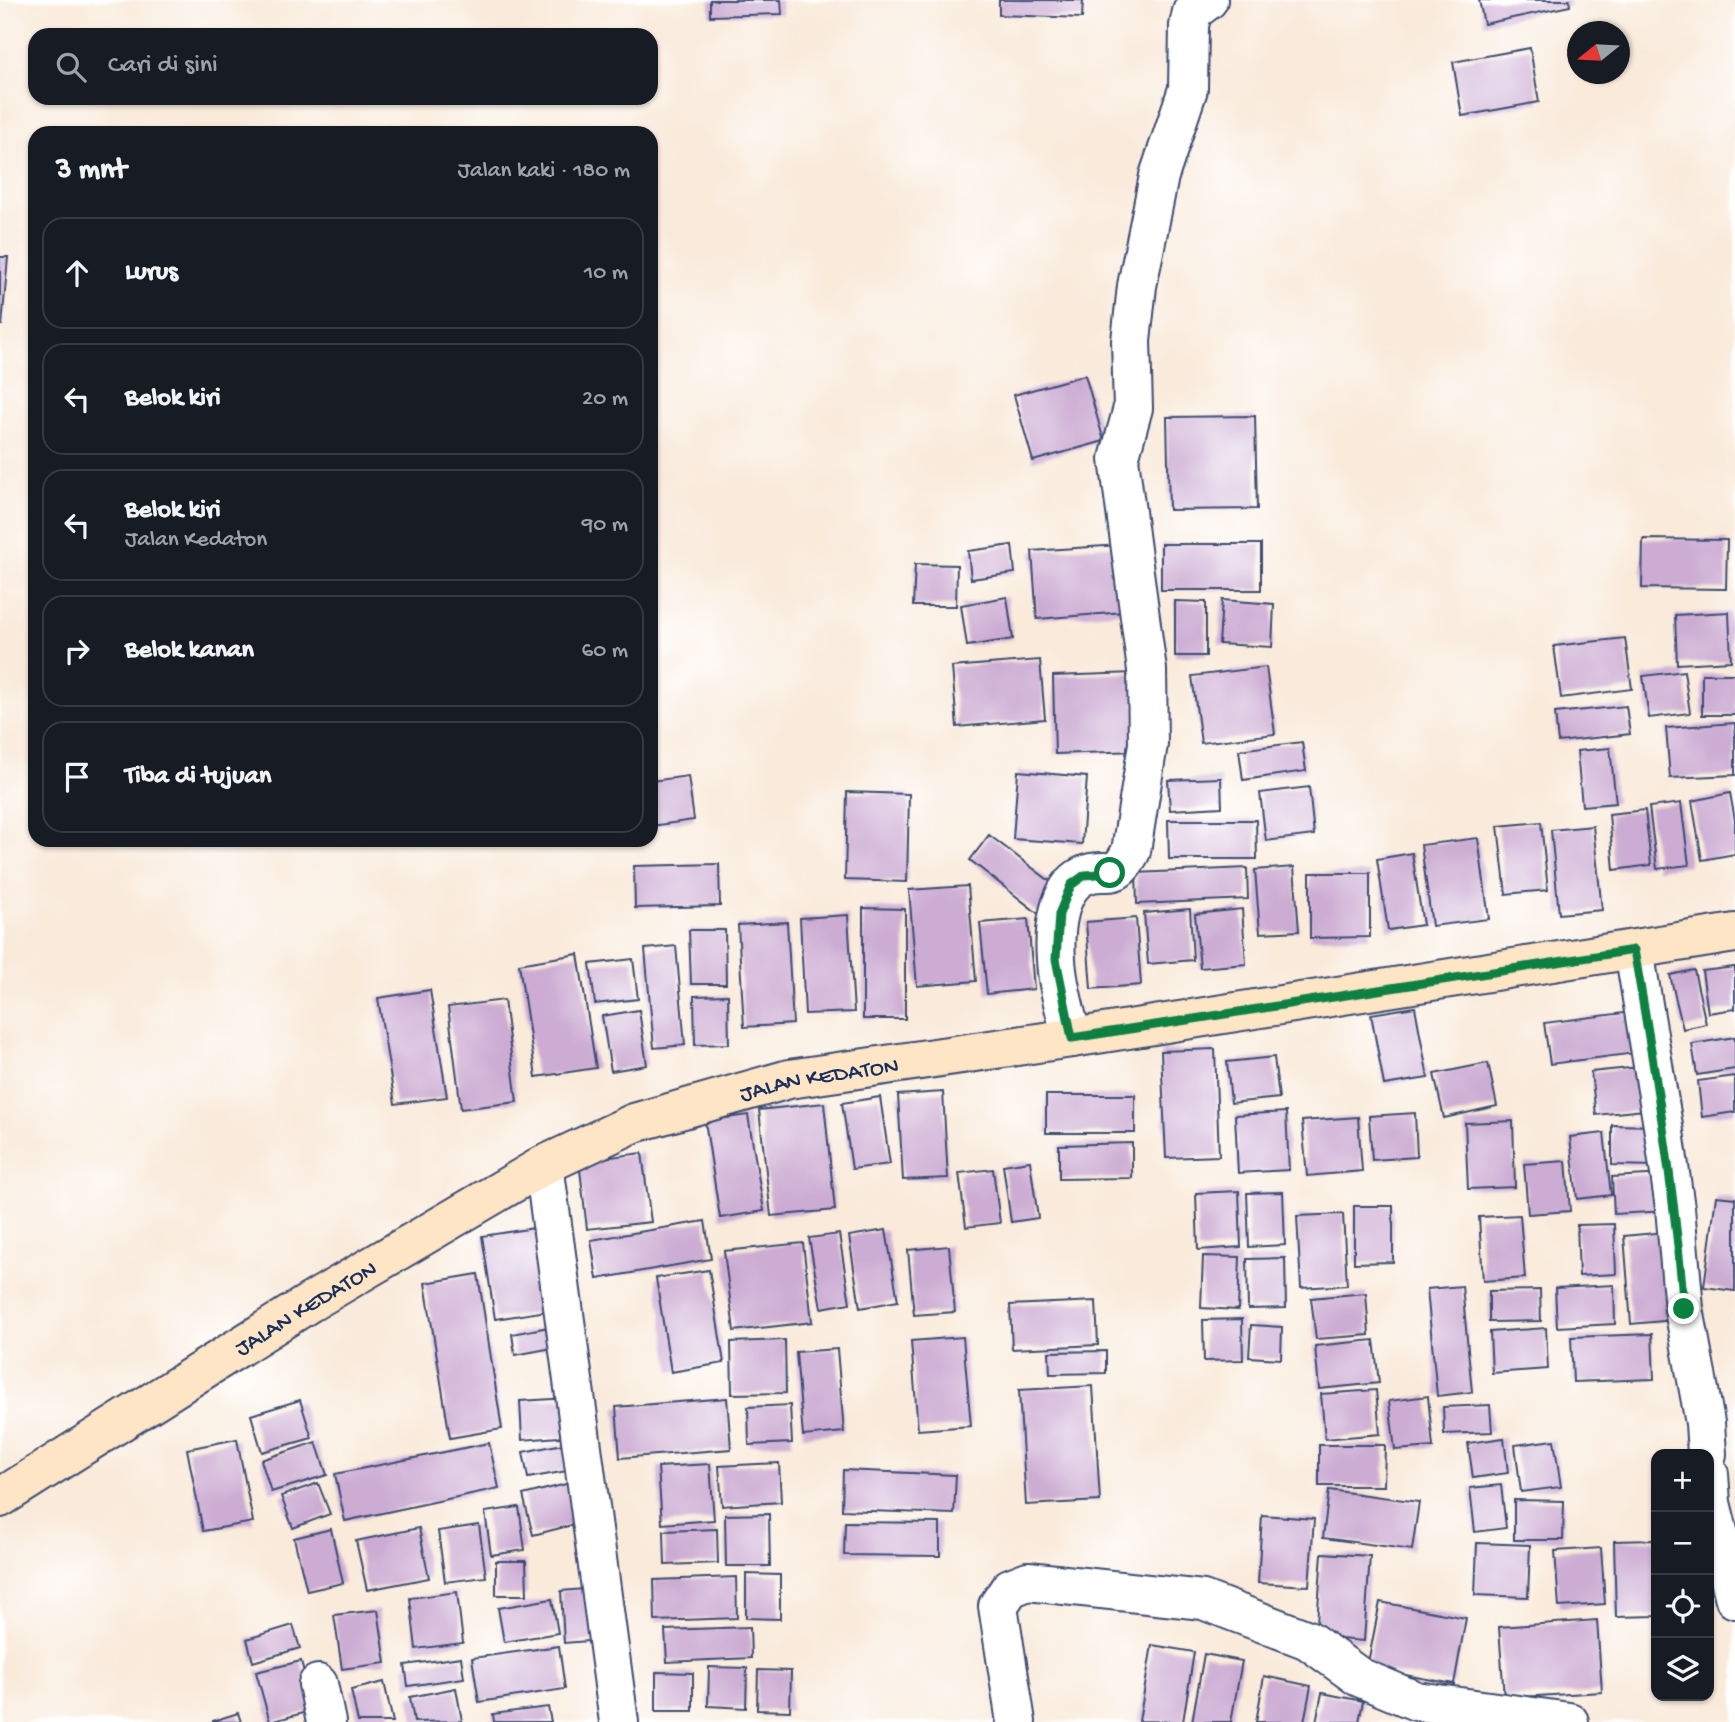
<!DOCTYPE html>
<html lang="id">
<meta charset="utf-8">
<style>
body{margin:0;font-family:"Gochi Hand",sans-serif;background:#242831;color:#f1f3f6}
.controls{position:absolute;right:21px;bottom:21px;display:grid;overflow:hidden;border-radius:14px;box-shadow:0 2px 5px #0004}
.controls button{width:63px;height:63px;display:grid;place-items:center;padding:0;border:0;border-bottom:2px solid #363941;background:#171b24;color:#f1f3f6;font:35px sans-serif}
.compass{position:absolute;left:1567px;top:21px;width:63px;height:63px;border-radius:50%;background:#171b24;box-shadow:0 2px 5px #0004;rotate:252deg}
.stop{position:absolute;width:21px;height:21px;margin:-16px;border:5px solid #0b8043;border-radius:50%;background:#fff}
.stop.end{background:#0b8043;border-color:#fff;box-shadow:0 2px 7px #0008}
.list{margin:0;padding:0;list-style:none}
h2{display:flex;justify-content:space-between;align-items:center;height:91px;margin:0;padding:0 28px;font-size:30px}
h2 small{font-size:23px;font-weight:400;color:#9ea1a6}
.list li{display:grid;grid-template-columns:46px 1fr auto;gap:21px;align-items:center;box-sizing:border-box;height:112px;margin:0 14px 14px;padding:0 14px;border:2px solid #363941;border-radius:21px}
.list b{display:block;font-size:26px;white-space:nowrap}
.list p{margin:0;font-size:23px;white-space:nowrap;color:#9ea1a6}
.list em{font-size:23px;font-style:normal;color:#9ea1a6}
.icon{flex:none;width:38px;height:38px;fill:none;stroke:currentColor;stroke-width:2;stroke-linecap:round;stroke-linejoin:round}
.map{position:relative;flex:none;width:1735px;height:1722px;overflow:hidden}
.search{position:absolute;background:#171b24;box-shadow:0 2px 5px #0004;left:28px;top:28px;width:630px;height:77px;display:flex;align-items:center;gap:18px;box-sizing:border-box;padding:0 24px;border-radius:21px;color:#9ea1a6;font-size:26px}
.panel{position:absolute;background:#171b24;box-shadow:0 2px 5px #0004;left:28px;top:126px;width:630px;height:721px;border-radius:21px}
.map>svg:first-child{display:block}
.building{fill:#ccacd3}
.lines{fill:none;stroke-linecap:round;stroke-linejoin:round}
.street-casing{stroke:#3c4b71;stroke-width:42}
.secondary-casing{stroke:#3c4b71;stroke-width:42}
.street{stroke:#fff;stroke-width:38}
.secondary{stroke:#fde5c5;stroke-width:38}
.route{stroke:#0b8043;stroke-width:9}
.labels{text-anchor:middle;stroke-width:5;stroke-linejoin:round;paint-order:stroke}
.street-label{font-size:23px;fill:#1b2f5e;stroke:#fff}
</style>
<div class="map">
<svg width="1735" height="1722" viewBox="0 0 1735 1722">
<rect width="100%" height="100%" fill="#fff"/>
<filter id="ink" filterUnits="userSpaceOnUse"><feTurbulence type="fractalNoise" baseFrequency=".0143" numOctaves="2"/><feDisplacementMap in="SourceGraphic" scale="14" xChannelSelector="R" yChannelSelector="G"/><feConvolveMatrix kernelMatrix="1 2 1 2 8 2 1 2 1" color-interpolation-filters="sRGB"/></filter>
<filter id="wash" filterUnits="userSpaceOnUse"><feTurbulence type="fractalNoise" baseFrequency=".00686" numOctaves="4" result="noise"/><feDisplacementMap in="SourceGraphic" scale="28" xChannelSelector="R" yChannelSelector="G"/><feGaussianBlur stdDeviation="1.57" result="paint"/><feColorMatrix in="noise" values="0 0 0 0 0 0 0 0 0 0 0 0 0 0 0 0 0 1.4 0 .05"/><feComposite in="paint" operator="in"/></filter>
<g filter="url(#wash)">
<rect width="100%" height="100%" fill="#f9eada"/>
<g id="blocks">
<path class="building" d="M 710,0 L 781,0 L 782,14 L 710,16 Z
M 999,0 L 1083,0 L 1082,18 L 999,15 Z
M 1479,0 L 1569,0 L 1570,6 L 1484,24 Z
M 1530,48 L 1539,102 L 1462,116 L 1453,62 Z
M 0,257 L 8,257 L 2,325 L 0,325 Z
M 1085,375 L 1104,441 L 1033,461 L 1014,395 Z
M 1255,416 L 1257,509 L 1169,510 L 1167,417 Z
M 1643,539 L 1727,540 L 1726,589 L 1642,588 Z
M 1161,544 L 1261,544 L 1261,590 L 1161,590 Z
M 1012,545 L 1015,573 L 971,579 L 968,551 Z
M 1119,545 L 1124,612 L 1037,619 L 1032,551 Z
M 915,564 L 957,565 L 956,606 L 913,606 Z
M 1007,597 L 1013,639 L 967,646 L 961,605 Z
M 1222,600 L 1274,604 L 1272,647 L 1219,644 Z
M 1175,601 L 1206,602 L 1206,656 L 1175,656 Z
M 1729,612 L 1731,661 L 1677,664 L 1675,615 Z
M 1625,638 L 1632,689 L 1561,698 L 1554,646 Z
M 1040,660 L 1045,719 L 957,727 L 952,667 Z
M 1266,667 L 1275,734 L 1201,743 L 1192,676 Z
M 1684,671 L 1690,713 L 1649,718 L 1643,676 Z
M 1134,673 L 1137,751 L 1055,754 L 1053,676 Z
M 1702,674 L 1735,674 L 1735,715 L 1702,715 Z
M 1626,706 L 1630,734 L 1558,742 L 1555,713 Z
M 1735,723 L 1735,775 L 1670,778 L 1666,728 Z
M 1302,742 L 1306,771 L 1243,780 L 1239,750 Z
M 1610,748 L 1616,803 L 1582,806 L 1577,751 Z
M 1018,771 L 1087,777 L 1082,844 L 1013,839 Z
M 688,776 L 694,820 L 651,826 L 651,781 Z
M 1221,778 L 1222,807 L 1170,810 L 1168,780 Z
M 1309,787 L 1314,835 L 1266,841 L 1260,793 Z
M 847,792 L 909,794 L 907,882 L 845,880 Z
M 1730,793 L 1735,820 L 1735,854 L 1702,860 L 1692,801 Z
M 1681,803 L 1689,865 L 1657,869 L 1649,807 Z
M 1645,810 L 1651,865 L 1614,870 L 1609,814 Z
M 1168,820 L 1256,820 L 1257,859 L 1169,859 Z
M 1541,822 L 1548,890 L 1506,894 L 1498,826 Z
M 1593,826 L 1602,910 L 1559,914 L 1551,830 Z
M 989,835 L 1059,888 L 1040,915 L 970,860 Z
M 1478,838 L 1489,919 L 1432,926 L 1421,845 Z
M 1412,853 L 1423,925 L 1388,930 L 1377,859 Z
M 719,864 L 720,906 L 635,908 L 634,866 Z
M 1294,867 L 1299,931 L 1260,933 L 1255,870 Z
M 1247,868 L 1248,899 L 1137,904 L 1136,873 Z
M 1310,873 L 1370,873 L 1370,937 L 1310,938 Z
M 968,886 L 976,981 L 917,986 L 909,890 Z
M 863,908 L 905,909 L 905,1019 L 863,1019 Z
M 1190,909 L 1193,960 L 1148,964 L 1144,913 Z
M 1242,909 L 1246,964 L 1200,968 L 1195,914 Z
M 848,915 L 854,1012 L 805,1014 L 800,918 Z
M 1136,918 L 1141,985 L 1091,989 L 1086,922 Z
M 1028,919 L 1034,989 L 987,994 L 980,923 Z
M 787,922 L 793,1024 L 744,1027 L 738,925 Z
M 689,930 L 725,930 L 726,984 L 691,984 Z
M 676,946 L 685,1045 L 654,1048 L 645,949 Z
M 578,954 L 596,1068 L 536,1077 L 519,964 Z
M 633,959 L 638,999 L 595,1004 L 590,964 Z
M 1735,967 L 1735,1009 L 1708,1013 L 1702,971 Z
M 1694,970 L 1706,1024 L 1683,1029 L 1670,975 Z
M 430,990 L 447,1097 L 395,1104 L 378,998 Z
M 728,995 L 729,1044 L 695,1045 L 694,996 Z
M 504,1000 L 517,1102 L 461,1109 L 448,1007 Z
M 1415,1007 L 1428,1078 L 1384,1085 L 1371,1014 Z
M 639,1010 L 647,1065 L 611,1071 L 602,1016 Z
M 1631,1012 L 1636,1053 L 1550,1064 L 1544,1023 Z
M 1735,1037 L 1735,1069 L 1697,1075 L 1692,1044 Z
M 1215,1049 L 1219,1156 L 1166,1158 L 1161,1051 Z
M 1274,1057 L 1279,1098 L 1231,1103 L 1227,1062 Z
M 1488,1063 L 1497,1106 L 1444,1118 L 1434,1074 Z
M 1649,1066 L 1654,1109 L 1596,1115 L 1591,1072 Z
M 1735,1076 L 1735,1112 L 1702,1117 L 1698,1081 Z
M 943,1092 L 948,1178 L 903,1180 L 898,1095 Z
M 1046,1095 L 1135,1095 L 1135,1133 L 1046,1133 Z
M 880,1097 L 890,1164 L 852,1169 L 842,1103 Z
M 824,1103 L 835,1210 L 771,1216 L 759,1110 Z
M 1286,1112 L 1289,1170 L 1238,1173 L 1235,1115 Z
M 1415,1113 L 1417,1157 L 1372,1160 L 1369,1116 Z
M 748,1115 L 764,1211 L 720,1218 L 705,1121 Z
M 1358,1117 L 1362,1171 L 1307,1176 L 1302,1121 Z
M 1513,1121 L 1515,1187 L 1468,1189 L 1465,1123 Z
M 1612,1125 L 1658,1126 L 1658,1166 L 1612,1165 Z
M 1604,1133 L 1611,1195 L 1577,1199 L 1570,1137 Z
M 1132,1143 L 1132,1178 L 1059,1179 L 1059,1145 Z
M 642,1153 L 651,1222 L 587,1229 L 579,1161 Z
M 1030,1161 L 1038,1218 L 1011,1222 L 1003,1165 Z
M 1566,1161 L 1570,1211 L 1528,1214 L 1524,1164 Z
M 993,1169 L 1000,1223 L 966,1227 L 959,1173 Z
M 1665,1174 L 1668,1211 L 1614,1214 L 1612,1177 Z
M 1239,1191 L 1241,1247 L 1198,1250 L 1196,1193 Z
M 1283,1192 L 1285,1245 L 1249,1247 L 1247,1193 Z
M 1716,1196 L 1735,1198 L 1735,1291 L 1704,1287 Z
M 1354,1206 L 1393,1206 L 1393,1262 L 1354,1263 Z
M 1343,1214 L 1347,1285 L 1301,1288 L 1297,1216 Z
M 1520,1215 L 1525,1278 L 1483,1281 L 1479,1217 Z
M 705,1221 L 711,1259 L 597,1279 L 591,1240 Z
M 1614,1224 L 1616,1274 L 1579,1276 L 1577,1225 Z
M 541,1227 L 554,1310 L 495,1319 L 482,1236 Z
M 886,1230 L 898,1301 L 860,1308 L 849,1236 Z
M 1666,1232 L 1674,1320 L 1631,1324 L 1624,1236 Z
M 839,1234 L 850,1303 L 821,1308 L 809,1238 Z
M 803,1243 L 812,1322 L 734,1331 L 724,1251 Z
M 949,1246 L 955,1312 L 914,1315 L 908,1250 Z
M 1203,1256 L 1240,1257 L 1238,1310 L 1201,1308 Z
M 1285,1258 L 1286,1308 L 1248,1309 L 1247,1259 Z
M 709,1270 L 724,1363 L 671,1372 L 656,1278 Z
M 478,1274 L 502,1429 L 450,1438 L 425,1283 Z
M 1614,1285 L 1615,1324 L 1557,1327 L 1555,1288 Z
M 1462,1286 L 1472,1392 L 1437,1396 L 1427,1289 Z
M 1540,1290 L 1541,1321 L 1489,1322 L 1489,1291 Z
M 1366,1293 L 1369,1335 L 1316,1339 L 1311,1298 Z
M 1096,1301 L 1098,1345 L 1012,1349 L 1010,1305 Z
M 1242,1319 L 1243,1360 L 1204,1361 L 1203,1320 Z
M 1251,1325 L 1282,1327 L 1281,1359 L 1249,1357 Z
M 554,1326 L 558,1347 L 515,1355 L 512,1334 Z
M 1546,1328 L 1548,1369 L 1492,1373 L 1490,1332 Z
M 1652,1334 L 1654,1379 L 1573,1382 L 1571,1337 Z
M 963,1337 L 971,1426 L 918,1430 L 911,1341 Z
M 785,1340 L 786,1393 L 732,1394 L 731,1342 Z
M 1374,1340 L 1379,1383 L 1319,1389 L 1315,1346 Z
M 837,1349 L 844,1432 L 803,1436 L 796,1352 Z
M 1106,1351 L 1106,1373 L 1050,1374 L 1049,1352 Z
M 1093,1386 L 1100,1501 L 1026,1505 L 1019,1390 Z
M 1376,1390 L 1380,1434 L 1325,1439 L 1321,1394 Z
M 1428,1396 L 1433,1447 L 1395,1450 L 1389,1401 Z
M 569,1398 L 572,1436 L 522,1440 L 520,1401 Z
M 727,1398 L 731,1449 L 620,1458 L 616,1407 Z
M 300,1400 L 312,1438 L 262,1452 L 251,1415 Z
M 790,1405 L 792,1443 L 749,1445 L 748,1407 Z
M 1490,1405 L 1492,1432 L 1444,1434 L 1443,1407 Z
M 1504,1438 L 1508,1473 L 1473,1478 L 1468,1443 Z
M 237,1439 L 253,1522 L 203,1531 L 187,1449 Z
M 1554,1440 L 1561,1487 L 1521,1492 L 1515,1445 Z
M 316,1442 L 327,1475 L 271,1492 L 261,1460 Z
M 573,1442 L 578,1469 L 528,1478 L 523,1452 Z
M 489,1443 L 499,1488 L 345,1521 L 335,1474 Z
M 1319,1445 L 1385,1445 L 1384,1486 L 1319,1486 Z
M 779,1463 L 781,1502 L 722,1506 L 719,1466 Z
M 710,1464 L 714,1520 L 662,1524 L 658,1467 Z
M 843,1470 L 956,1475 L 954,1514 L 842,1510 Z
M 574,1482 L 584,1522 L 533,1535 L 523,1495 Z
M 318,1483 L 330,1514 L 293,1528 L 281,1496 Z
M 1501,1485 L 1506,1528 L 1475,1532 L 1470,1488 Z
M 1329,1490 L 1419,1502 L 1412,1550 L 1323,1538 Z
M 1514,1500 L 1564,1501 L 1563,1540 L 1514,1540 Z
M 519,1507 L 525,1550 L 491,1555 L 485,1512 Z
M 769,1514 L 770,1566 L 726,1566 L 725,1515 Z
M 1262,1515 L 1314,1519 L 1309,1586 L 1258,1583 Z
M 845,1522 L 940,1523 L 940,1556 L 844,1555 Z
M 479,1525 L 486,1577 L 445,1582 L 438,1531 Z
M 419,1528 L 429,1578 L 367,1590 L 356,1541 Z
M 331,1529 L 343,1583 L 307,1591 L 294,1538 Z
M 717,1529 L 718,1563 L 665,1565 L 664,1531 Z
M 1656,1540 L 1656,1616 L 1616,1617 L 1614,1541 Z
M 1477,1543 L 1530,1545 L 1528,1597 L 1475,1595 Z
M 1601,1548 L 1605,1604 L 1559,1607 L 1555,1551 Z
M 1322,1553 L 1370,1556 L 1364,1641 L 1316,1637 Z
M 496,1561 L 526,1561 L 527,1595 L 496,1595 Z
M 746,1574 L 780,1575 L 780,1619 L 746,1618 Z
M 736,1577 L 737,1618 L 655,1621 L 654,1580 Z
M 597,1588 L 601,1640 L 564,1643 L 561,1591 Z
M 457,1592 L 463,1643 L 416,1649 L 410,1598 Z
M 552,1599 L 558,1633 L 504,1642 L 498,1608 Z
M 1380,1602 L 1466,1618 L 1454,1684 L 1367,1668 Z
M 378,1610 L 386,1663 L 342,1669 L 334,1615 Z
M 1597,1620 L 1602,1692 L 1504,1698 L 1499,1627 Z
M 293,1625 L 300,1648 L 253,1662 L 247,1639 Z
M 750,1627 L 751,1658 L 667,1662 L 665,1630 Z
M 1152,1645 L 1194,1652 L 1183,1722 L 1139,1721 Z
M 559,1646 L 565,1689 L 479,1702 L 472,1658 Z
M 1204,1654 L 1242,1661 L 1231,1722 L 1192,1722 Z
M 461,1657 L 464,1678 L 408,1686 L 405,1665 Z
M 301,1661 L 314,1710 L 270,1722 L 256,1672 Z
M 709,1667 L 747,1668 L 746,1708 L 708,1706 Z
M 758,1670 L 791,1671 L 790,1711 L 757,1710 Z
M 656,1672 L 693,1673 L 693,1711 L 656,1711 Z
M 1264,1676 L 1311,1686 L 1304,1722 L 1256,1722 Z
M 384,1682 L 393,1722 L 358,1722 L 351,1690 Z
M 456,1688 L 462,1721 L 414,1722 L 410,1697 Z
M 1322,1693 L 1363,1701 L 1359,1722 L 1316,1722 Z
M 548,1707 L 551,1722 L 494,1722 L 493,1714 Z
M 238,1713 L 241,1722 L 213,1722 L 213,1721 Z"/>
</g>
</g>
<g filter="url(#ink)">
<use href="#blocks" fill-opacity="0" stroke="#3c4b71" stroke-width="2"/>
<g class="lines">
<defs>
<path id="street" d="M 1634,950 L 1664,1132 L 1675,1208 L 1684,1309 L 1705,1423 L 1707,1454
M 1072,1038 C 1066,1013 1057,985 1056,959 C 1054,933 1057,889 1083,876 C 1106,864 1114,886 1131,851 L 1148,744 L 1147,670 L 1119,459 L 1133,408 L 1131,341 L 1137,286 L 1159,176 L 1188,89 L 1189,26 L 1192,12 L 1208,0
M 544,1165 L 619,1722
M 1709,1474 L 1711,1503 L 1735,1599
M 318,1684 L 326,1722
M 1016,1722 L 998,1606 L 1010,1588 L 1028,1581 L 1203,1600 L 1308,1640 L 1359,1677 L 1416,1701 L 1569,1722"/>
<g id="secondary">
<path id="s1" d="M 0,1498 L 309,1303 L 544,1165 L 634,1123 L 789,1079 L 1072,1038 L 1735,933"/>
</g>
</defs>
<use href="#street" class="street-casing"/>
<use href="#secondary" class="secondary-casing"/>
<use href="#street" class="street"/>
<use href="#secondary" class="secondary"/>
</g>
</g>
<g class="lines" filter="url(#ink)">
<path class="route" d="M 1110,873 L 1085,875 L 1071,885 L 1059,914 L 1056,959 L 1072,1038 L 1634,950 C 1655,1069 1674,1188 1684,1309"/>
</g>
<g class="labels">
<g class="street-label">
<text dy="8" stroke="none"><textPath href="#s1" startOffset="928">JALAN KEDATON</textPath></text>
<text dy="8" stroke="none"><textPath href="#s1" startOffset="360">JALAN KEDATON</textPath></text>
</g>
</g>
</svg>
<div class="controls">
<button>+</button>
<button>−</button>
<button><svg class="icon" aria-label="locate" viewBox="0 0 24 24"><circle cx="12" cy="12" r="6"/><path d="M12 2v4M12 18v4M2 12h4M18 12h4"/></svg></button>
<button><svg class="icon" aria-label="layers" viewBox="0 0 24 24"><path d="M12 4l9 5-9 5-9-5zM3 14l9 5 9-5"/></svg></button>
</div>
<svg class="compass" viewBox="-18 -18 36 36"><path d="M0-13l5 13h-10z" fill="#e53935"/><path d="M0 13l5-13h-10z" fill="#9ea1a6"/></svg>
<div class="stop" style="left:1110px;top:873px"></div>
<div class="stop end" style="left:1684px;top:1309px"></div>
<div class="search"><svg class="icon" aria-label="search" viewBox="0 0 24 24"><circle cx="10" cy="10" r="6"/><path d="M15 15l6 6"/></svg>Cari di sini</div>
<section class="panel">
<h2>3 mnt<small>Jalan kaki · 180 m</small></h2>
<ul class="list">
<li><svg class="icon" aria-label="ahead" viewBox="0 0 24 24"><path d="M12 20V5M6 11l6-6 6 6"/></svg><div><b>Lurus</b></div><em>10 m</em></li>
<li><svg class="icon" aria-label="left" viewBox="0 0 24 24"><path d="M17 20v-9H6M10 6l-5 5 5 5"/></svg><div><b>Belok kiri</b></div><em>20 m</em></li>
<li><svg class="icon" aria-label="left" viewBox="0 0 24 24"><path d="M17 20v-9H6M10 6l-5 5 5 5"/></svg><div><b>Belok kiri</b><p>Jalan Kedaton</p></div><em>90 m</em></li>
<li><svg class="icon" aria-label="right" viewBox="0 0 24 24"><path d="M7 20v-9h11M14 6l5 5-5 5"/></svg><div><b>Belok kanan</b></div><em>60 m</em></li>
<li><svg class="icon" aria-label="arrive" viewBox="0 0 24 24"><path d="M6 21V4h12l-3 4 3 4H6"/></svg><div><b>Tiba di tujuan</b></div></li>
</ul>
</section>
</div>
